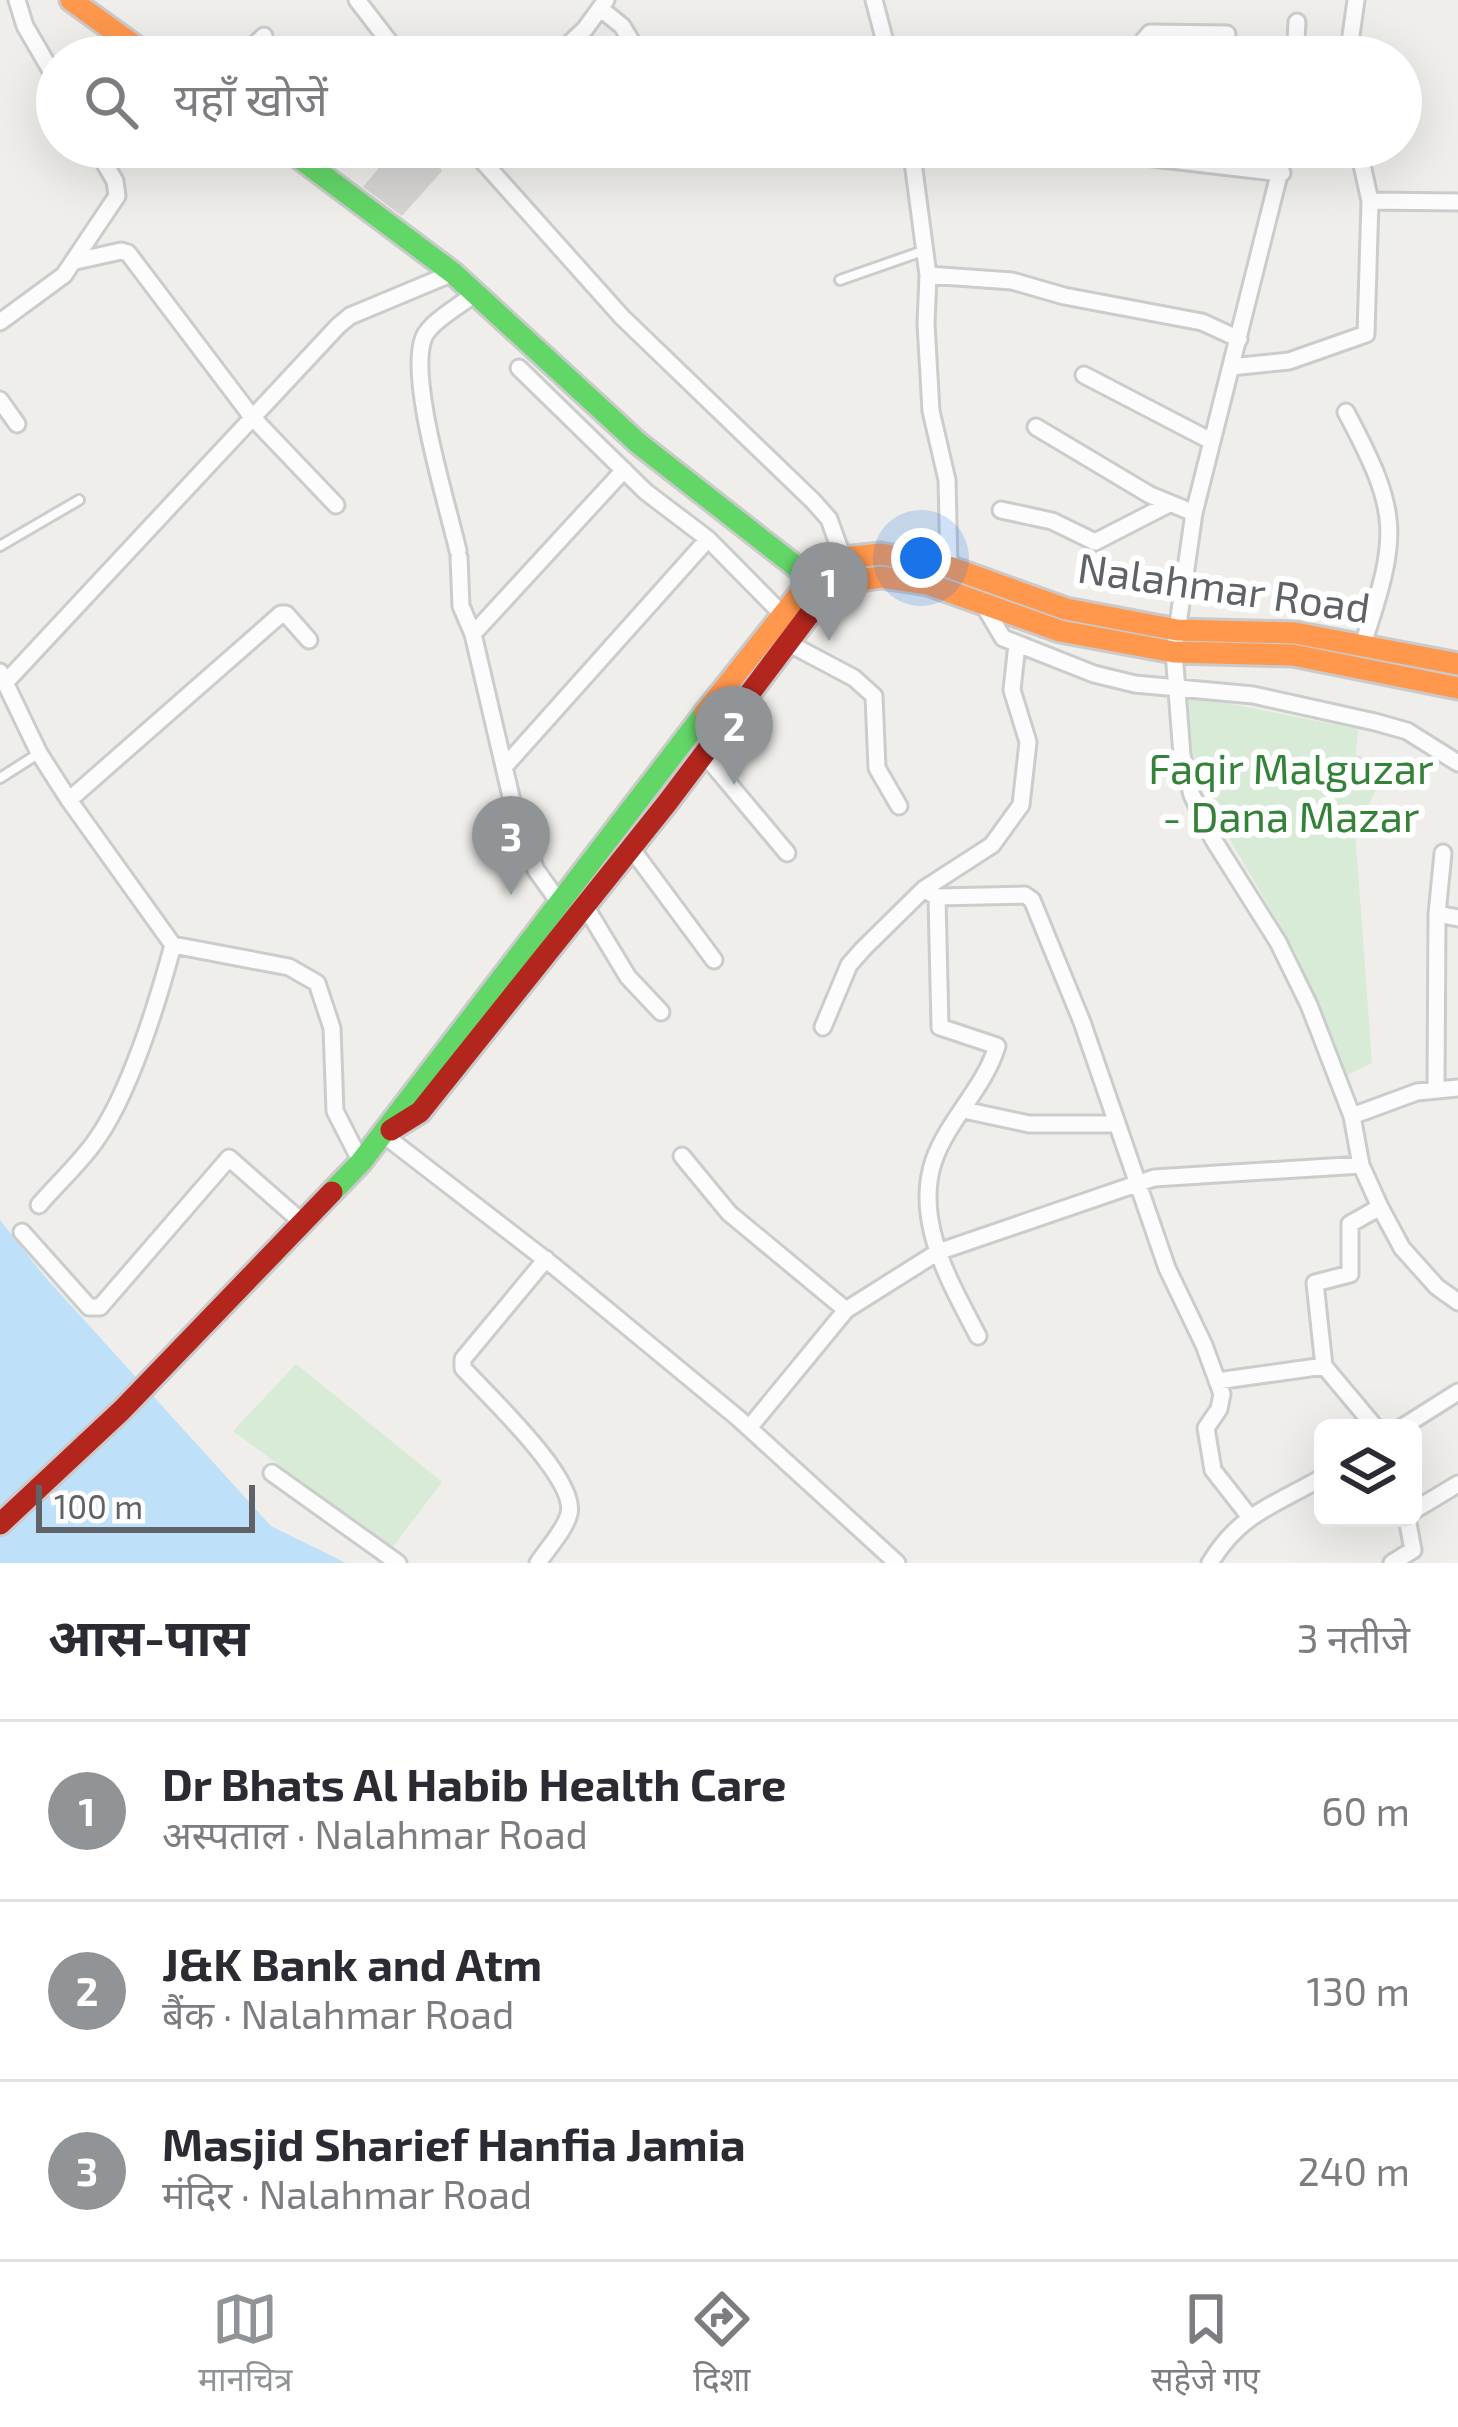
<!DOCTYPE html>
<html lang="hi">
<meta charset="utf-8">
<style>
body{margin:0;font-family:"Exo 2","Noto Sans Devanagari",sans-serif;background:#f7f7f7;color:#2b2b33}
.controls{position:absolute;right:36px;bottom:36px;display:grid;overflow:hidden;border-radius:18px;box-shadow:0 12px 48px #0002}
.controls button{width:108px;height:108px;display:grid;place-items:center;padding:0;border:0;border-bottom:3px solid #e1e1e2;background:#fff;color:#2b2b33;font:60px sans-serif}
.scale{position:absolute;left:36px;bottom:30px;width:219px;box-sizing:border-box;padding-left:12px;border:6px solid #5f6368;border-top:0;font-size:33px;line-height:42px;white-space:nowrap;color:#5f6368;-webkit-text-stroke:9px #fff;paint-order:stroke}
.you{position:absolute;left:921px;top:558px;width:42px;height:42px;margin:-30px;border:9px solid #fff;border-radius:50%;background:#1a73e8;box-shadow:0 0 0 18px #1a73e833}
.badge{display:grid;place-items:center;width:78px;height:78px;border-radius:50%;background:#919496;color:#fff;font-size:39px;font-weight:700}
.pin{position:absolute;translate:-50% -99px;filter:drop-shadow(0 3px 6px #0008)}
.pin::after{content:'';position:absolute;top:63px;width:42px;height:36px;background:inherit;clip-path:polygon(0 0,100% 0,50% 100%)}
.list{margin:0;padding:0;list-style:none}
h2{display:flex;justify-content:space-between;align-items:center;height:156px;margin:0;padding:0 48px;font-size:51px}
h2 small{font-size:39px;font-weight:400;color:#7c7c81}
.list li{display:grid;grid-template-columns:78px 1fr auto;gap:36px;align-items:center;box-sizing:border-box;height:180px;padding:0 48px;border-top:3px solid #e1e1e2}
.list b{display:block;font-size:45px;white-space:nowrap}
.list p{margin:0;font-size:39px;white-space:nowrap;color:#7c7c81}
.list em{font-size:39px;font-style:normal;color:#7c7c81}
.icon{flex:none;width:66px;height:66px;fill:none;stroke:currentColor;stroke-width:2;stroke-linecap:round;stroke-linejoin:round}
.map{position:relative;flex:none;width:1458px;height:1563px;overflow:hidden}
.search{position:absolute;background:#fff;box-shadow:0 12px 48px #0002;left:36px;right:36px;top:36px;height:132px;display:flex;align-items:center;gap:30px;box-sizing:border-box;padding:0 42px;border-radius:66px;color:#7c7c81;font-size:45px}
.sheet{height:696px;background:#fff}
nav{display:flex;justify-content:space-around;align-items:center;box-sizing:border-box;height:168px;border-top:3px solid #e1e1e2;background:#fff;font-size:33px;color:#7c7c81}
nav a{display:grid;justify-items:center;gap:6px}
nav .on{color:#919496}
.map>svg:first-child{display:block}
.green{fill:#d8ebd6}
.water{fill:#bfe0f9}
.building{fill:#d6d5d3}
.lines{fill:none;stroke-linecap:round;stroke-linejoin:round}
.lane-casing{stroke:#cbcccc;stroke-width:14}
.street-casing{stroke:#cbcccc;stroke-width:21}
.fast-casing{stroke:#cacacb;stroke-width:27}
.slow-casing{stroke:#cacacb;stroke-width:27}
.jam-casing{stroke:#cacacb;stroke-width:27}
.lane{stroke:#fdfcfc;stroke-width:8}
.street{stroke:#fdfcfc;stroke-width:15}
.fast{stroke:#63d668;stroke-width:21}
.slow{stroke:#ff974d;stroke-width:21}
.jam{stroke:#b3261e;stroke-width:21}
.labels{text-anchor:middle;stroke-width:12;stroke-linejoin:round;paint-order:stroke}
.street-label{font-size:42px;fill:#5f6368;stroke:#fff}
.park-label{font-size:42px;fill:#348238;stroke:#fff}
</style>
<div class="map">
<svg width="1458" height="1563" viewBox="0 0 1458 1563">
<rect width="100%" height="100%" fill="#efeeea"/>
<path class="green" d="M 1185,695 L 1358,729 L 1356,755 L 1390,764 L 1355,830 L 1372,1063 L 1347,1075 L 1297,955 L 1210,805 L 1190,745 Z
M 296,1364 L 442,1482 L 392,1548 L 233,1431 Z"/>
<path class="water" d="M 0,1220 L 46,1278 L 271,1526 L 346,1563 L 0,1563 Z"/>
<path class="building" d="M 396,147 L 428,147 L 442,171 L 402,216 L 363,187 Z"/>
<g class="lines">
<defs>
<path id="lane" d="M 840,280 L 923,251
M 0,546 L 79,500
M 0,778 L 38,754"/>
<path id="street" d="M 17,0 L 25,26 L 57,81
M 357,0 L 401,57
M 874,0 L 889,57
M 601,9 L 622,26 L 641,57
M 242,57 L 264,36
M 555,57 L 585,29 L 606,0
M 1143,57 L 1144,40 L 1150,33 L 1227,34
M 1295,57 L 1297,22
M 1348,57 L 1356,0
M 470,147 L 622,317 L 813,501 L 829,519 L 843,558
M 911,147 L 928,275 L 926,324 L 931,411 L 947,480 L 949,567
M 1286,147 L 1194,513 L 1174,652 L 1182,755 L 1192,795 L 1213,839 L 1278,942 L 1309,1005 L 1352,1116 L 1361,1165 L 1380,1207 L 1402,1248 L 1437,1287 L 1458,1302
M 1077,149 L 1282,173
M 1370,201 L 1458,202
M 76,261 L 121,251 L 128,253 L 252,417 L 336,505
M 928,275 L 1012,281 L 1064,296 L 1202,322 L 1239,339
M 0,322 L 64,275 L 117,196 L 115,181 L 95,147
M 1231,367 L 1289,361 L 1366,334 L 1370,201 L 1358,147
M 519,368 L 646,492 L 708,539 L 781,613
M 1084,375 L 1211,441
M 0,400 L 17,424
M 1346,412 C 1401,515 1399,534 1363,644
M 1036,427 L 1150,495 L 1194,513
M 1001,510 L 1052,521 L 1095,542 L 1169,504
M 458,551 C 448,506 407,377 424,337 C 431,321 460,306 474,294
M 459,557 L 461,606 L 473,634 L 624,470
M 983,604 L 1003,638 L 1094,674 L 1135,684 L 1253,695 L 1375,722 L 1407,731 L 1458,763
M 473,634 L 516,818 L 536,870 L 559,902
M 788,643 L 854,678 L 874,696 L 877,768 L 899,806
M 0,672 L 39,753 L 69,800 L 173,945 C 158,1001 129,1096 94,1143 C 78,1165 57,1184 39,1205
M 5,683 L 338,326 L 350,316 L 453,273
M 704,754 L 787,853
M 505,766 L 708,539
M 69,800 L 281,614 L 286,614 L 309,640
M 631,848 L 714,960
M 924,889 L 937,897 L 1025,895 L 1032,900 L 1082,1022 L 1167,1268 L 1204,1345 L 1222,1394 L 1219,1409 L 1206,1428 L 1213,1470 L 1249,1516
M 937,897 L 940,1027 L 997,1046 C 985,1087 948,1120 934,1160 C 913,1221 951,1284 978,1336
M 585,906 L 628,977 L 661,1012
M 1437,914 L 1458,918
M 173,945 L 289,967 L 317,983 L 332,1028 L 335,1111 L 361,1162
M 823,1027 L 849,965 L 863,949 L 924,889 L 992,845 L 1021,805 L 1028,742 L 1012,690 L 1017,644
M 1436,1089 L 1437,914 L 1443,853
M 964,1110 L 1029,1124 L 1116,1124
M 1352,1116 L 1417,1092 L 1458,1088
M 384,1135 L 555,1267 L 738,1418 L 897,1563
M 682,1156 L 729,1213 L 846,1310
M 22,1232 L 89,1307 L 100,1307 L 229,1158 L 303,1223
M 1324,1366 L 1376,1428
M 1217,1381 L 1324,1366 L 1315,1283 L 1350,1274 L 1350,1224 L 1380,1207
M 749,1428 L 846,1310 L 938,1252 L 1154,1178 L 1361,1165
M 1401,1428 L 1458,1392
M 272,1473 L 398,1563
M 1413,1511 L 1458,1484
M 538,1563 C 547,1549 565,1530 569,1514 C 578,1479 487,1395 463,1368 L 463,1359 L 546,1259
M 1210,1563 C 1240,1513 1275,1505 1323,1477
M 1392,1563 L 1413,1550 L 1407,1518"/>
<path id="fast" d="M 285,147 L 453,273 L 638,443 L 822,587
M 332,1192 L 361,1162 L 705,713"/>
<path id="slow" d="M 71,0 L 150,57
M 846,582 L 881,577 L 928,584 L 1060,631 L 1174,652 L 1293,655 L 1458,688
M 705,713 L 813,577 L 843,558 L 881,554 L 949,567 L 1066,609 L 1177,630 L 1295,633 L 1458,664"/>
<path id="jam" d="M 391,1130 L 420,1112 L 667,803 L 808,616 L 828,593 L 846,582
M 0,1524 L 122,1410 L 332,1192"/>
</defs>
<use href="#lane" class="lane-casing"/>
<use href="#street" class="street-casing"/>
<use href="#fast" class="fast-casing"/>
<use href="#slow" class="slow-casing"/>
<use href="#jam" class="jam-casing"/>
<use href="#lane" class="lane"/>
<use href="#street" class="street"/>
<use href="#fast" class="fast"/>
<use href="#slow" class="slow"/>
<use href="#jam" class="jam"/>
</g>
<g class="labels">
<g class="street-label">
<text transform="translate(1224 588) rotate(8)" y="15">Nalahmar Road</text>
</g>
<g class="park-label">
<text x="1291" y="784">Faqir Malguzar<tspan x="1291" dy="48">- Dana Mazar</tspan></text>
</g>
</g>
</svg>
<div class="controls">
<button><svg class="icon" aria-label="layers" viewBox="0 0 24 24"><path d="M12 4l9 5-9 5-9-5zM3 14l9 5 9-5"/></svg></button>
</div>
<div class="scale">100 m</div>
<div class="you"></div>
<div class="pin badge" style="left:829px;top:641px">1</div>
<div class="pin badge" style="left:734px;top:785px">2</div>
<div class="pin badge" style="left:511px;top:895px">3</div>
<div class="search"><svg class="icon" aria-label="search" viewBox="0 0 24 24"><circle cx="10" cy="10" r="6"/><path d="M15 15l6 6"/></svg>यहाँ खोजें</div>
</div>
<section class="sheet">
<h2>आस-पास<small>3 नतीजे</small></h2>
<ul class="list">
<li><span class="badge">1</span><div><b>Dr Bhats Al Habib Health Care</b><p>अस्पताल · Nalahmar Road</p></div><em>60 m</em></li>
<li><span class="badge">2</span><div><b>J&amp;K Bank and Atm</b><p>बैंक · Nalahmar Road</p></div><em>130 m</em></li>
<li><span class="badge">3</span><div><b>Masjid Sharief Hanfia Jamia</b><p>मंदिर · Nalahmar Road</p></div><em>240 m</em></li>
</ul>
</section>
<nav>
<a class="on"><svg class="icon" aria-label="map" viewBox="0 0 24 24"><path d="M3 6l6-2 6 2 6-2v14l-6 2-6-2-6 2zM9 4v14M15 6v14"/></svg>मानचित्र</a>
<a><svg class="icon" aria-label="directions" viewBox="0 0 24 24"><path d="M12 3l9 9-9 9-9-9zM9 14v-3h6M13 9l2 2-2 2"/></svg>दिशा</a>
<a><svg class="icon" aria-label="saved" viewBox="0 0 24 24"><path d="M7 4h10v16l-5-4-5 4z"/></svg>सहेजे गए</a>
</nav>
